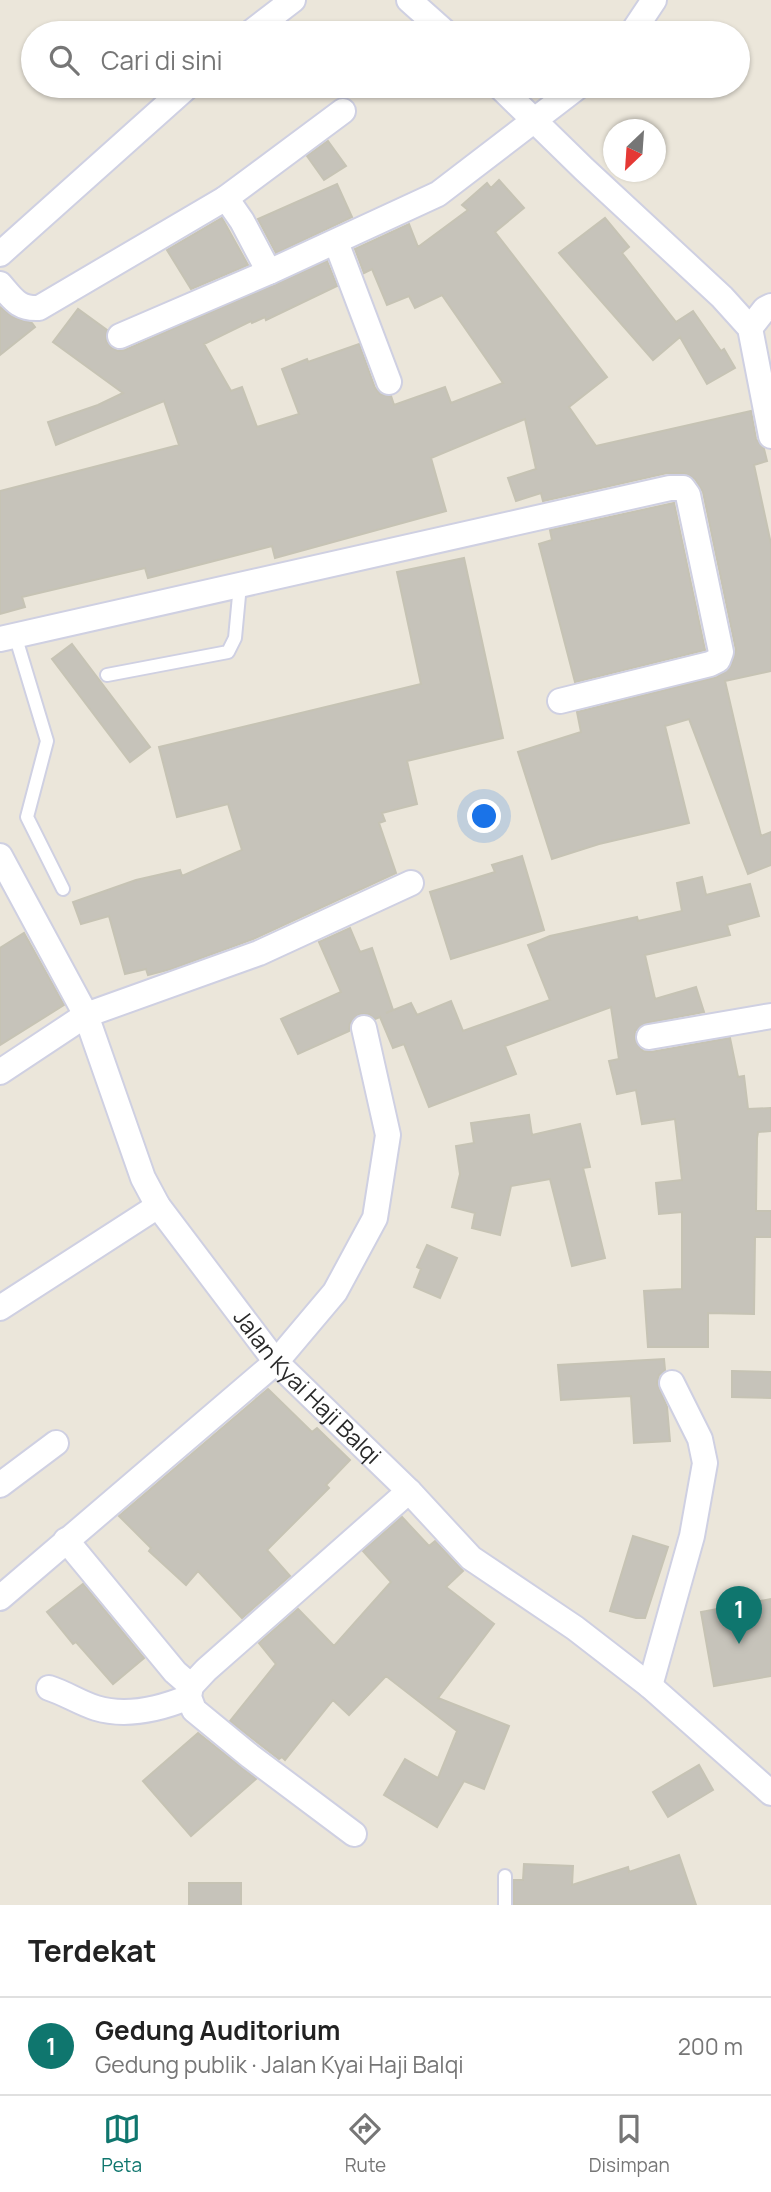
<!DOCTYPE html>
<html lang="id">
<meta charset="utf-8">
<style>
body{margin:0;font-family:Manrope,sans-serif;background:#f6f6f6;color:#222}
.compass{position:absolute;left:603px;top:119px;width:63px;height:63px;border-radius:50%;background:#fff;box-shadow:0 2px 5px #0004;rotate:205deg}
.you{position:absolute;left:485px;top:817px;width:24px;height:24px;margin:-18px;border:5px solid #fff;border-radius:50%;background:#1a73e8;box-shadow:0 0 0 10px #1a73e833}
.badge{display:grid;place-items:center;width:46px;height:46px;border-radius:50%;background:#0f766e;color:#fff;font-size:23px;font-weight:700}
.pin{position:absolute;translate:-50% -58px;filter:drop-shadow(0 2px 4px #0008)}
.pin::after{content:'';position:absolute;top:37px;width:24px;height:21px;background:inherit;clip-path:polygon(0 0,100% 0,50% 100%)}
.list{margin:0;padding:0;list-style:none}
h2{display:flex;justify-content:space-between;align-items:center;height:91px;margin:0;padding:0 28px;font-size:30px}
h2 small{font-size:23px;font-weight:400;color:#767676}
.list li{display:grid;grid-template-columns:46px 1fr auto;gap:21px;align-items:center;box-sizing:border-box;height:98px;padding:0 28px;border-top:2px solid #e0e0e0}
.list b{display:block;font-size:26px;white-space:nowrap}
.list p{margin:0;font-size:23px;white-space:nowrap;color:#767676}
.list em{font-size:23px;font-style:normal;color:#767676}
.icon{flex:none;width:38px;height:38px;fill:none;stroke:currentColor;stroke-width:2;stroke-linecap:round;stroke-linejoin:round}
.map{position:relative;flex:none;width:771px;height:1905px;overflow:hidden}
.search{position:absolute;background:#fff;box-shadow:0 2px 5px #0004;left:21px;right:21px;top:21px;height:77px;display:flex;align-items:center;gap:18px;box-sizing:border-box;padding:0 24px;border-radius:38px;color:#767676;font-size:26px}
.sheet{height:189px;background:#fff}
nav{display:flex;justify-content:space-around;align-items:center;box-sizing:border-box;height:98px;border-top:2px solid #e0e0e0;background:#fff;font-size:19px;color:#767676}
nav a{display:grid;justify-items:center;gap:4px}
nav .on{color:#0f766e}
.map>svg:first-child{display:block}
.building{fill:#c6c3ba;stroke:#c6c3b4;stroke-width:2}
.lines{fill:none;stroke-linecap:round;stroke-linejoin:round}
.lane-casing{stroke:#cfd0e2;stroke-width:16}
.street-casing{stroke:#cfd0e2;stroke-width:28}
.lane{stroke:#fff;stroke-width:12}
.street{stroke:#fff;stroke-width:24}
.labels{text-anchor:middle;stroke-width:5;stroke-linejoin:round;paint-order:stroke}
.street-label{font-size:23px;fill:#292929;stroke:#fff}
</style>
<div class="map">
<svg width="771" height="1905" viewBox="0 0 771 1905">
<rect width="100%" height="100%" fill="#ebe6da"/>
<path class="building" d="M 328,141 L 346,166 L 324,180 L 307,156 Z
M 499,180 L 524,208 L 495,232 L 607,377 L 569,407 L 596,446 L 751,411 L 756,439 L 764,449 L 767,461 L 754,465 L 771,544 L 771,671 L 725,681 L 761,836 L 771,832 L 771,865 L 748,874 L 689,719 L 665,726 L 689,823 L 599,844 L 552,859 L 518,752 L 581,732 L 577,712 L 717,677 L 731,666 L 736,650 L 703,492 L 695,479 L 684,473 L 667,473 L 543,501 L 541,493 L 516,501 L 508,478 L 536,469 L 525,419 L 431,458 L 446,511 L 275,558 L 272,546 L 148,578 L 145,568 L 22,597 L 25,607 L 0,614 L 0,491 L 179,445 L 164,401 L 56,445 L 48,422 L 98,405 L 123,393 L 53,342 L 78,309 L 107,330 L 106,341 L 111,347 L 118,351 L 125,350 L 327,261 L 337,286 L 266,320 L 265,317 L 252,323 L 251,321 L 204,344 L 231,391 L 242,387 L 257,427 L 299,414 L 282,369 L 307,359 L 308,362 L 359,344 L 375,388 L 380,394 L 391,396 L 394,405 L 445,387 L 451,403 L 503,383 L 442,295 L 415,308 L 409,296 L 387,305 L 372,269 L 364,273 L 355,249 L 409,224 L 418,247 L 468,210 L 462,205 L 487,183 L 491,188 Z
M 337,184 L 352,217 L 276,253 L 258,219 Z
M 222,218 L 248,265 L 191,289 L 167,250 Z
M 605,218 L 629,247 L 622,253 L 676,322 L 693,311 L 721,351 L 724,349 L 735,368 L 707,384 L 680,337 L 653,360 L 559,253 Z
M 0,307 L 13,317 L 32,323 L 35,327 L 0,355 Z
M 674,503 L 705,650 L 575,682 L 539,544 L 552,540 L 550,530 Z
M 464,558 L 503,738 L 407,761 L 417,804 L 382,813 L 385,821 L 379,823 L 396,873 L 253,939 L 171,969 L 148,975 L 146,969 L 125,974 L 109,916 L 81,924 L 73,902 L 136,880 L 180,870 L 182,876 L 242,850 L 228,804 L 177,817 L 159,747 L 421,684 L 397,572 Z
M 72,644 L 150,747 L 130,762 L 52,659 Z
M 522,856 L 544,930 L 451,959 L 430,892 L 495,872 L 492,865 Z
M 702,877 L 706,895 L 750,884 L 759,916 L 727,925 L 730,935 L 645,955 L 655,999 L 696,987 L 704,1012 L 646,1023 L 635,1031 L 635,1040 L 643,1051 L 651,1052 L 730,1038 L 738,1077 L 744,1076 L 748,1109 L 771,1108 L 771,1131 L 758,1132 L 757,1138 L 756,1211 L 771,1211 L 771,1237 L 755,1237 L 754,1314 L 708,1313 L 708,1347 L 648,1347 L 644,1291 L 682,1289 L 682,1212 L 659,1214 L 656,1183 L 682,1180 L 675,1119 L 642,1124 L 636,1090 L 617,1094 L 609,1061 L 619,1059 L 611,1007 L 505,1046 L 516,1074 L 429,1107 L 404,1044 L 393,1048 L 380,1017 L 375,1019 L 369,1014 L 360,1014 L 350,1023 L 349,1031 L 298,1054 L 281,1019 L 341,992 L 319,942 L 350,928 L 360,952 L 372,948 L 393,1010 L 386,1013 L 411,1003 L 417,1015 L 451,1001 L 463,1031 L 550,1000 L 528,945 L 550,936 L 637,917 L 638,921 L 682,911 L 677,883 Z
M 24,933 L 64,1005 L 0,1045 L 0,948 Z
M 529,1115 L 532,1135 L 580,1124 L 590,1167 L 583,1168 L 605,1258 L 572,1266 L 550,1179 L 511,1186 L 500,1235 L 472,1228 L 475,1213 L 452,1207 L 460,1174 L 456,1146 L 474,1143 L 471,1123 Z
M 427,1245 L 457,1258 L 440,1298 L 414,1287 L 421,1269 L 417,1267 Z
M 664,1359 L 665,1370 L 659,1375 L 657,1383 L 667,1407 L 670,1441 L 634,1443 L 631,1396 L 561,1400 L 558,1365 Z
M 732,1371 L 771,1372 L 771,1398 L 732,1397 Z
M 268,1389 L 312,1432 L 317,1428 L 350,1460 L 326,1485 L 329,1488 L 267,1550 L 290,1576 L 242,1618 L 198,1571 L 186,1585 L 149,1551 L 151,1548 L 119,1516 Z
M 402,1517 L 429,1546 L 435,1541 L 463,1571 L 446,1587 L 494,1624 L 438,1698 L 509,1726 L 484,1789 L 464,1781 L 437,1827 L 384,1795 L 405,1759 L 438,1778 L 457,1731 L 386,1676 L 349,1715 L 333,1700 L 285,1760 L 282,1757 L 279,1759 L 230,1721 L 276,1664 L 259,1643 L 298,1609 L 334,1646 L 391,1582 L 363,1551 Z
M 633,1536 L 668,1547 L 645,1618 L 636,1618 L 610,1611 Z
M 83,1584 L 144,1658 L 113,1684 L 76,1642 L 73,1644 L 47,1612 Z
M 771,1599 L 771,1676 L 714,1686 L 701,1612 Z
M 198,1733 L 256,1779 L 191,1836 L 143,1781 Z
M 699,1765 L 713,1790 L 668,1817 L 653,1792 Z
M 679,1855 L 696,1905 L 514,1905 L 514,1880 L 523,1880 L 524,1864 L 573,1866 L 572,1885 L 628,1867 L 629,1872 Z
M 189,1883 L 241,1883 L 241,1905 L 189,1905 Z"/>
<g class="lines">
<defs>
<path id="lane" d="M 15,635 L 47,741 L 27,817 L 63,889
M 107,675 L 228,652 L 235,638 L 240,585
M 505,1876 L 505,1905"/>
<g id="street">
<path d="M 409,0 L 446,33"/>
<path d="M 250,33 L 293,0"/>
<path d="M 632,33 L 654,0"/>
<path d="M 499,86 L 584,169 L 722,297 L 750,328 L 771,436"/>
<path d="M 226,198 L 343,111"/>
<path d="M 336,242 L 389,382"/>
<path d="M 0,254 L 188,86"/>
<path d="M 0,284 C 13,299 18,309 39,308 L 226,198 L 242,221 L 269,272"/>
<path d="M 750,328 L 765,309 L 771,306"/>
<path d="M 120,336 L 269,272 L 438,194 L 579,86"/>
<path d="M 0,639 L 670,488 L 683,488 L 688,495 L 721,652 L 718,660 L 710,664 L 560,701"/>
<path id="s1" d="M 0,856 L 86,1015 L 143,1178 L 158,1206 L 276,1362 L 409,1491 L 471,1558 L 575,1628 L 650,1686 L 771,1793"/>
<path d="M 649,1037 L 771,1016"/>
<path d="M 0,1072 L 86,1015 L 259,953 L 411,883"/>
<path d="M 0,1308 L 158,1206"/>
<path d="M 0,1485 L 56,1443"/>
<path d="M 66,1540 L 175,1672 L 191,1686 L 206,1670 L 409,1491"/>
<path d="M 0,1598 L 276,1362 L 335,1292 L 375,1218 L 388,1135 L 364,1028"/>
<path d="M 191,1686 L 189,1697 L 194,1710 L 250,1756 L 354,1834"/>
<path d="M 650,1686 L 692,1536 L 705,1463 L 700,1439 L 672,1383"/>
<path d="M 49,1688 C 65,1693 80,1703 96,1708 C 126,1717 160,1709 189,1697"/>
</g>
</defs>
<use href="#lane" class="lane-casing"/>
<use href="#street" class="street-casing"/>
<use href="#lane" class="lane"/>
<use href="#street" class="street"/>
</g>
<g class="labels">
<g class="street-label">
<text dy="8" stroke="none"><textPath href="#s1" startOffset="620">Jalan Kyai Haji Balqi</textPath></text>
</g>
</g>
</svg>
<svg class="compass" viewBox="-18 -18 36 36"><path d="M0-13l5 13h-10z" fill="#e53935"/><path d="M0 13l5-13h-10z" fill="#767676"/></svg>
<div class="you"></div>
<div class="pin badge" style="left:739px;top:1644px">1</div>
<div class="search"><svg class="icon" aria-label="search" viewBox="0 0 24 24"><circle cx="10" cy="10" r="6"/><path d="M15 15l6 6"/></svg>Cari di sini</div>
</div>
<section class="sheet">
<h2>Terdekat<small></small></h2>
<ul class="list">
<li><span class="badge">1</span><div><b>Gedung Auditorium</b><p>Gedung publik · Jalan Kyai Haji Balqi</p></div><em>200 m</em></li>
</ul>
</section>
<nav>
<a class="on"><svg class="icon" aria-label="map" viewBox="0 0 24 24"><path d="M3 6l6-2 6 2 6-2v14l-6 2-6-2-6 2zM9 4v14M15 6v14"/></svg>Peta</a>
<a><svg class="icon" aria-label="directions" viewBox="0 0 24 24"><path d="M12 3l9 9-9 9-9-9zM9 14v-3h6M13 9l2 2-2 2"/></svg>Rute</a>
<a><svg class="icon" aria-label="saved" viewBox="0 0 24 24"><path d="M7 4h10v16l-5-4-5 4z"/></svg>Disimpan</a>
</nav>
